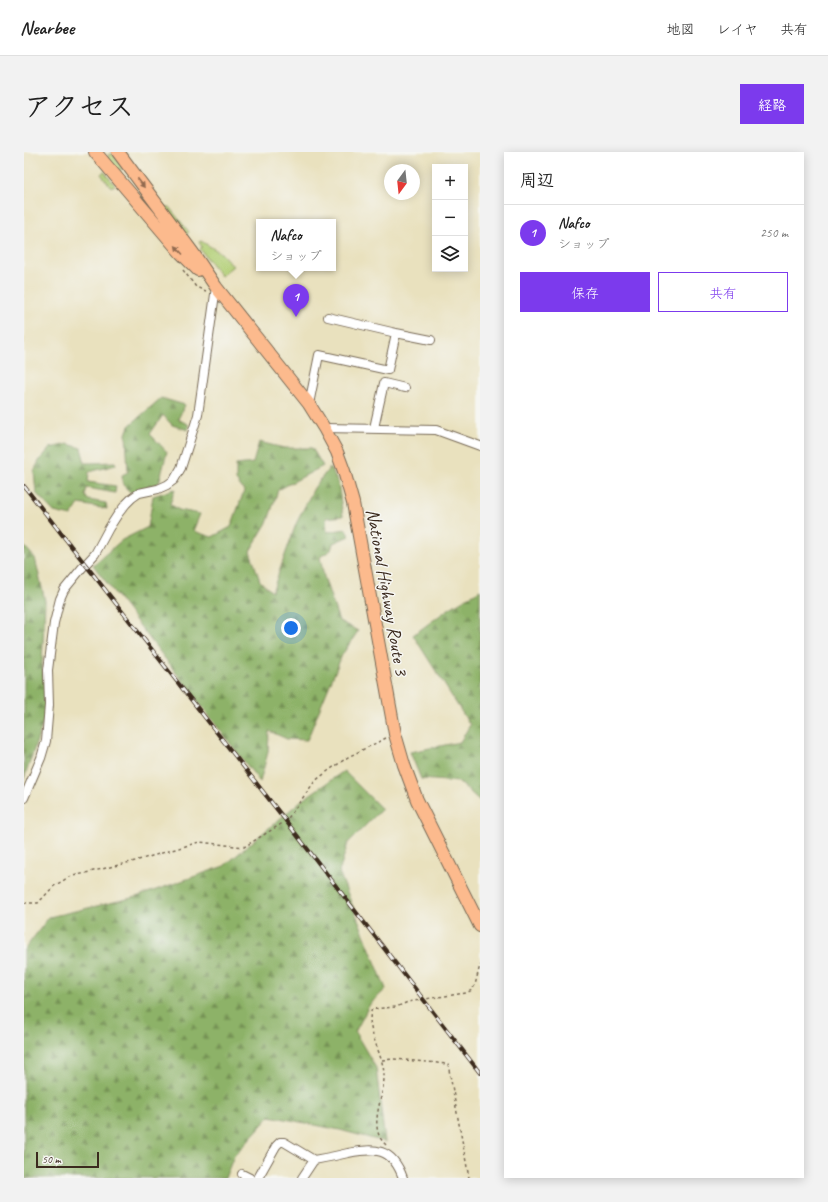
<!DOCTYPE html>
<html lang="ja">
<meta charset="utf-8">
<style>
body{margin:0;font-family:Caveat,"Klee One",sans-serif;background:#f2f2f2;color:#222}
.controls{position:absolute;right:12px;top:12px;display:grid;overflow:hidden;border-radius:0px;box-shadow:0 2px 10px #0003}
.controls button{width:36px;height:36px;display:grid;place-items:center;padding:0;border:0;border-bottom:1px solid #e0e0e0;background:#fff;color:#222;font:20px sans-serif}
.compass{position:absolute;left:360px;top:12px;width:36px;height:36px;border-radius:50%;background:#fff;box-shadow:0 2px 10px #0003;rotate:195deg}
.scale{position:absolute;left:12px;bottom:10px;width:63px;box-sizing:border-box;padding-left:4px;border:2px solid #3b2a1e;border-top:0;font-size:11px;line-height:14px;white-space:nowrap;color:#3b2a1e;-webkit-text-stroke:3px #f6f6f2;paint-order:stroke}
.you{position:absolute;left:267px;top:476px;width:14px;height:14px;margin:-10px;border:3px solid #fff;border-radius:50%;background:#1a73e8;box-shadow:0 0 0 6px #1a73e833}
.badge{display:grid;place-items:center;width:26px;height:26px;border-radius:50%;background:#7c3aed;color:#fff;font-size:13px;font-weight:700}
.pin{position:absolute;translate:-50% -33px;filter:drop-shadow(0 1px 2px #0008)}
.pin::after{content:'';position:absolute;top:21px;width:14px;height:12px;background:inherit;clip-path:polygon(0 0,100% 0,50% 100%)}
.popup{position:absolute;left:232px;top:67px;width:80px;height:52px;box-sizing:border-box;display:grid;place-content:center;border-radius:0px;background:#fff;filter:drop-shadow(0 1px 3px #0005);font-size:13px;white-space:nowrap;color:#767676}
.popup b{font-size:15px;color:#222}
.popup::after{content:'';position:absolute;left:50%;top:100%;margin-left:-8px;border:8px solid transparent;border-top-color:#fff}
.list{margin:0;padding:0;list-style:none}
h2{display:flex;justify-content:space-between;align-items:center;height:52px;margin:0;padding:0 16px;font-size:17px}
h2 small{font-size:13px;font-weight:400;color:#767676}
.list li{display:grid;grid-template-columns:26px 1fr auto;gap:12px;align-items:center;box-sizing:border-box;height:56px;padding:0 16px;border-top:1px solid #e0e0e0}
.list b{display:block;font-size:15px;white-space:nowrap}
.list p{margin:0;font-size:13px;white-space:nowrap;color:#767676}
.list em{font-size:13px;font-style:normal;color:#767676}
.actions{display:flex;gap:8px;padding:12px 16px}
.actions a{flex:1;padding:9px 0;border:1px solid #7c3aed;border-radius:0px;text-align:center;font-size:14px;color:#7c3aed}
.actions .main{background:#7c3aed;color:#fff}
.icon{flex:none;width:22px;height:22px;fill:none;stroke:currentColor;stroke-width:2;stroke-linecap:round;stroke-linejoin:round}
.map{position:relative;flex:none;width:456px;height:1026px;overflow:hidden;border-radius:0px}
header{display:flex;align-items:center;gap:24px;box-sizing:border-box;height:56px;padding:0 20px;background:#fff;border-bottom:1px solid #e0e0e0}
header strong{font-size:19px}
nav{display:flex;gap:22px;margin-inline-start:auto;font-size:14px}
.intro{display:flex;align-items:center;justify-content:space-between;box-sizing:border-box;height:96px;padding:0 24px}
h1{margin:0;font-size:28px}
.button{padding:10px 18px;border-radius:0px;background:#7c3aed;color:#fff;font-size:14px;font-weight:700}
main{display:flex;gap:24px;padding:0 24px}
aside{flex:1;background:#fff;border-radius:0px;box-shadow:0 2px 10px #0003}
.map>svg:first-child{display:block}
.forest{fill:url(#forest-firs);stroke:#646e42}
.garden{fill:#b2cf76;stroke:#767c4a}
.lines{fill:none;stroke-linecap:round;stroke-linejoin:round}
.minor-casing{stroke:#786a56;stroke-width:10}
.highway-casing{stroke:#786a56;stroke-width:14}
.path{stroke:#786a56;stroke-width:1.5;stroke-dasharray:3 3;stroke-linecap:butt}
.minor{stroke:#fff;stroke-width:8}
.highway{stroke:#fcba8d;stroke-width:12}
.rail-casing{stroke:#3b2a1e;stroke-width:4}
.rail{stroke:#f6f6f2;stroke-width:2.5;stroke-dasharray:8;stroke-linecap:butt}
.oneway{fill:#926b50}
.labels{text-anchor:middle;dominant-baseline:central;stroke-width:3;stroke-linejoin:round;paint-order:stroke}
.street-label{font-size:19px;fill:#3b2a1e;stroke:#f6f6f2}
</style>
<header>
<strong>Nearbee</strong>
<nav><a>地図</a><a>レイヤ</a><a>共有</a></nav>
</header>
<div class="intro"><h1>アクセス</h1><a class="button">経路</a></div>
<main>
<div class="map">
<svg width="456" height="1026" viewBox="0 0 456 1026">
<defs>
<pattern id="forest-firs" width="22" height="20" patternUnits="userSpaceOnUse"><rect width="22" height="20" fill="#8db267"/><path d="M5 1l3.5 6h-7zM16 11l3.5 6h-7z" fill="#749154"/></pattern>
</defs>
<rect width="100%" height="100%" fill="#f6f6f2"/>
<filter id="ink" filterUnits="userSpaceOnUse"><feTurbulence type="fractalNoise" baseFrequency=".025" numOctaves="2"/><feDisplacementMap in="SourceGraphic" scale="8" xChannelSelector="R" yChannelSelector="G"/><feConvolveMatrix kernelMatrix="1 2 1 2 8 2 1 2 1" color-interpolation-filters="sRGB"/></filter>
<filter id="wash" filterUnits="userSpaceOnUse"><feTurbulence type="fractalNoise" baseFrequency=".012" numOctaves="4" result="noise"/><feDisplacementMap in="SourceGraphic" scale="16" xChannelSelector="R" yChannelSelector="G"/><feGaussianBlur stdDeviation="0.9" result="paint"/><feColorMatrix in="noise" values="0 0 0 0 0 0 0 0 0 0 0 0 0 0 0 0 0 1.4 0 .05"/><feComposite in="paint" operator="in"/></filter>
<g filter="url(#wash)">
<rect width="100%" height="100%" fill="#e9e1be"/>
<!-- forest -->
<path class="forest" d="M 137,246 L 161,253 L 154,267 L 165,273 L 164,278 L 148,273 L 139,263 L 126,282 L 143,300 L 135,331 L 107,341 L 99,333 L 98,323 L 104,320 L 102,282 L 105,274 Z
M 235,290 L 260,296 L 288,296 L 299,314 L 254,338 L 244,369 L 226,399 L 236,429 L 248,440 L 272,372 L 290,336 L 306,315 L 314,331 L 319,364 L 302,366 L 303,380 L 322,377 L 325,384 L 309,391 L 307,398 L 296,405 L 300,425 L 315,469 L 334,479 L 318,503 L 283,588 L 263,587 L 245,579 L 244,600 L 236,630 L 69,413 L 98,388 L 124,375 L 129,344 L 151,337 L 146,352 L 155,358 L 176,362 L 169,379 L 188,385 L 207,375 L 220,339 L 212,328 L 212,313 L 229,311 Z
M 44,292 L 57,296 L 61,311 L 91,310 L 92,313 L 65,320 L 64,330 L 92,334 L 91,341 L 63,336 L 61,343 L 64,348 L 82,351 L 83,357 L 55,352 L 47,364 L 30,360 L 12,341 L 10,319 L 15,309 L 26,296 Z
M 0,394 L 11,406 L 21,449 L 18,511 L 23,559 L 0,627 Z
M 456,438 L 456,649 L 435,630 L 397,627 L 386,600 L 436,590 L 446,573 L 389,483 L 426,456 Z
M 320,619 L 358,657 L 324,691 L 315,720 L 362,837 L 346,852 L 331,880 L 352,916 L 361,990 L 316,978 L 246,964 L 210,1004 L 201,1026 L 0,1026 L 0,798 L 25,765 L 112,745 L 200,714 L 278,648 Z"/>
<!-- garden -->
<path class="garden" d="M 85,2 L 89,2 C 92,6 94,11 98,15 L 97,18 L 94,19 L 83,7 Z
M 80,19 L 91,33 L 87,35 L 77,22 Z
M 142,55 L 145,55 L 165,80 L 161,83 L 141,56 Z
M 177,89 L 197,101 L 209,114 L 197,124 L 176,97 L 178,95 L 175,90 Z"/>
</g>
<g filter="url(#ink)">
<g class="lines">
<defs>
<path id="minor" d="M 372,181 L 407,188
M 285,252 L 295,203 L 364,218 L 372,181 L 304,165
M 300,276 L 412,278 L 456,294
M 350,276 L 360,231 L 381,236
M 0,646 L 17,606 L 22,589 L 25,553 L 24,518 L 30,471 L 36,447 L 40,438 L 58,416 L 71,402 L 85,376 L 94,362 L 102,352 L 108,346 L 115,341 L 134,337 L 143,333 L 150,328 L 157,316 L 174,263 L 192,135
M 218,1022 L 226,1026
M 234,1026 L 252,994 L 256,990 L 260,990 L 290,1008
M 278,1026 L 290,1008 C 301,1006 312,1004 324,1001 C 351,996 368,995 379,1026"/>
<path id="highway" d="M 71,0 L 157,101 L 174,118
M 94,0 L 169,101 L 192,135 L 285,252 L 300,276 L 313,300 L 320,319 L 329,351 L 371,582 L 380,613 L 393,648 L 456,774"/>
</defs>
<!-- minor casing -->
<use href="#minor" class="minor-casing"/>
<!-- highway casing -->
<use href="#highway" class="highway-casing"/>
<!-- path -->
<path class="path" d="M 159,118 L 172,135 L 182,139
M 0,751 L 14,751 L 30,734 L 45,725 L 111,709 L 175,690 L 220,695 L 262,669 L 291,629 L 304,619 L 324,605 L 362,586
M 358,908 L 370,907 L 424,912 L 445,1026
M 362,993 C 342,975 361,945 360,923 C 360,903 340,876 348,857 L 372,855 L 384,850 L 407,846 L 442,841 L 448,838 L 451,833 L 456,813"/>
<!-- minor -->
<use href="#minor" class="minor"/>
<!-- highway -->
<use href="#highway" class="highway"/>
<defs>
<path id="rail" d="M 0,334 L 262,669 L 456,921"/>
</defs>
<!-- rail casing -->
<use href="#rail" class="rail-casing"/>
<!-- rail -->
<use href="#rail" class="rail"/>
</g>
<!-- one-way arrows -->
<defs><path id="oneway-solid" d="M-6-.8H1V-3.2L6.5 0L1 3.2V.8H-6Z"/></defs>
<g class="oneway">
<use href="#oneway-solid" transform="translate(117 31) rotate(53)"/>
<use href="#oneway-solid" transform="translate(155 98) rotate(-131)"/>
</g>
</g>
<g class="labels">
<!-- street labels -->
<g class="street-label">
<text transform="translate(363 440) rotate(80)">National Highway Route 3</text>
</g>
</g>
</svg>
<div class="controls">
<button>+</button>
<button>−</button>
<button><svg class="icon" aria-label="layers" viewBox="0 0 24 24"><path d="M12 4l9 5-9 5-9-5zM3 14l9 5 9-5"/></svg></button>
</div>
<svg class="compass" viewBox="-18 -18 36 36"><path d="M0-13l5 13h-10z" fill="#e53935"/><path d="M0 13l5-13h-10z" fill="#767676"/></svg>
<div class="scale">50 m</div>
<div class="you"></div>
<div class="pin badge" style="left:272px;top:165px">1</div>
<div class="popup"><b>Nafco</b>ショップ</div>
</div>
<aside>
<h2>周辺<small></small></h2>
<ul class="list">
<li><span class="badge">1</span><div><b>Nafco</b><p>ショップ</p></div><em>250 m</em></li>
</ul>
<div class="actions"><a class="main">保存</a><a>共有</a></div>
</aside>
</main>
